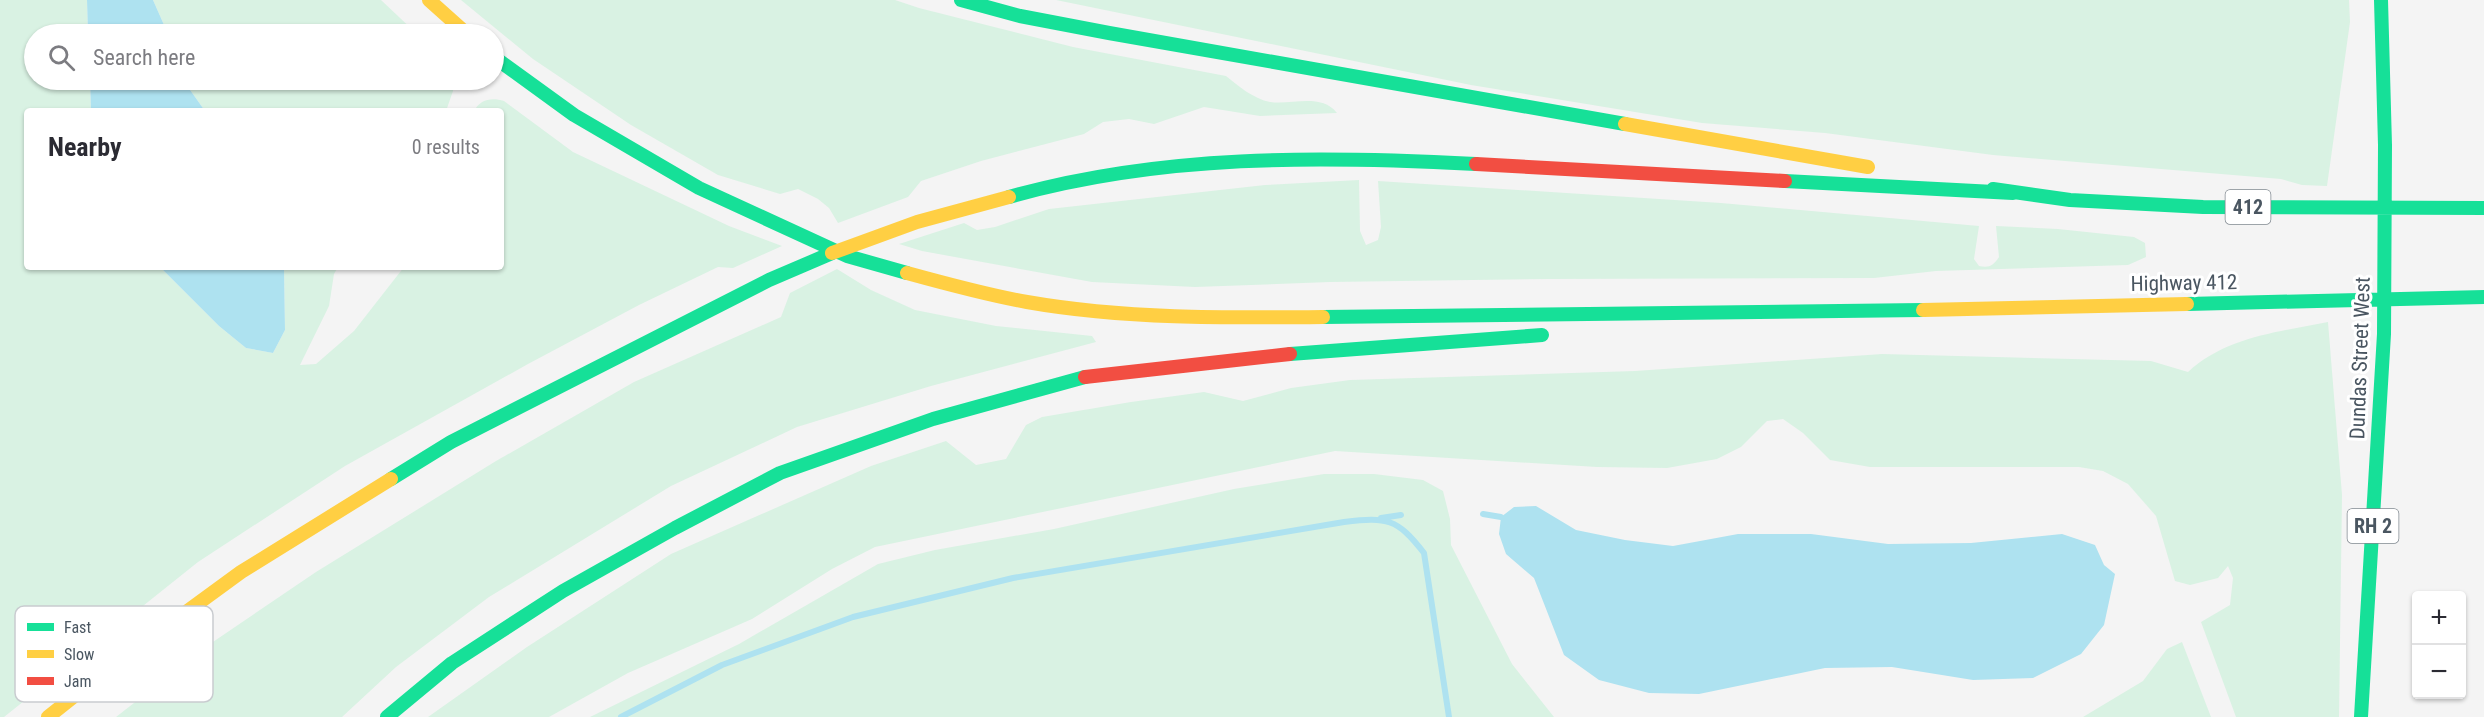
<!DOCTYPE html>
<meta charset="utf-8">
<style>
body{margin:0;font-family:"Roboto Condensed",sans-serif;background:#f2f2f3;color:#2b2b33}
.controls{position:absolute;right:18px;bottom:18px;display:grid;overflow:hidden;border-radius:6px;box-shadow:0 2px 4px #0004}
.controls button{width:54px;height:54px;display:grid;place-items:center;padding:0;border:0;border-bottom:2px solid #e1e1e2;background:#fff;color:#2b2b33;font:30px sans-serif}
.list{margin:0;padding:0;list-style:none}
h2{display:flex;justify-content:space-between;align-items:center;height:78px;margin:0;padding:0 24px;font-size:26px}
h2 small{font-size:20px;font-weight:400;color:#7c7c81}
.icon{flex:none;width:33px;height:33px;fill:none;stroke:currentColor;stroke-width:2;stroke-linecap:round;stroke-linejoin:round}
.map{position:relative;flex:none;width:2484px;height:717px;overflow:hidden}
.search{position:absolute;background:#fff;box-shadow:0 2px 4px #0004;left:24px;top:24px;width:480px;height:66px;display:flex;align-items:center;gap:15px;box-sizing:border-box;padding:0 21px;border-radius:33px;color:#7c7c81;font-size:22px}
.panel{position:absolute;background:#fff;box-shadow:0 2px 4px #0004;left:24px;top:108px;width:480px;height:162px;border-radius:6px}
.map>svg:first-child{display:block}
.green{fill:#d9f2e3}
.water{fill:#aee2f0}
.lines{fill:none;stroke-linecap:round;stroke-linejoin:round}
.stream{stroke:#aee2f0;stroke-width:6}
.fast{stroke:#16e098;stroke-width:14}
.slow{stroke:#ffcf43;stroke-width:14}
.jam{stroke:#f24e42;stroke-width:14}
.labels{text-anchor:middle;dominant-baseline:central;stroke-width:6;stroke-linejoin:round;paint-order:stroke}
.shield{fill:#fff;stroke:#808990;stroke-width:1.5}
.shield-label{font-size:20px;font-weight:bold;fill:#4a5661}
.street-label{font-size:21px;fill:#4a5661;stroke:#fff}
.key{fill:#fff;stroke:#c9ccd0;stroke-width:1.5}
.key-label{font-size:16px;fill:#4a5661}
</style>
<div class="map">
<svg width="2484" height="717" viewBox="0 0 2484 717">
<rect width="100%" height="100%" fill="#f4f4f4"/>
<!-- green -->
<path class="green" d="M 0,0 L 87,0 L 88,34 L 34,34 L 34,80 L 90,80 L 91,111 L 27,111 L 27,267 L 160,267 L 219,326 L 246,348 L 273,353 L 285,330 L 284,267 L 338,267 L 334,274 L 329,306 L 300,365 L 316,364 L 354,331 L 404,267 L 501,267 L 501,111 L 474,111 C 480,99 492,97 504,101 L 573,152 L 729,226 L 782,246 L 733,268 L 718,267 L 639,305 L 528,364 L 345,466 L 198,562 L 4,717 L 0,717 Z
M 153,0 L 381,0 L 417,34 L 168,34 Z
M 461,0 L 895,0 L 919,8 L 1073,47 L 1226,76 C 1238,86 1254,99 1270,102 C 1293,105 1321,93 1337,113 L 1260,116 L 1204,107 L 1154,124 L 1129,119 L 1103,122 L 1084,134 L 981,161 L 921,181 L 908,197 L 838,223 L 829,208 L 818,199 L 798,189 L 780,194 L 718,175 L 631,125 L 533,59 Z
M 1056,0 L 2349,0 L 2350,22 L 2327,186 L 2302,185 L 2281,179 L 1993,155 L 1825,133 L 1702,123 L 1471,85 Z
M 183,80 L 454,80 L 453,91 L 446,111 L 205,111 Z
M 1359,180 L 1360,231 L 1366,245 L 1378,240 L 1381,227 L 1378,181 L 1721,203 L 1979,226 L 1974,259 L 1979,266 C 1989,268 1993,266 1999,257 L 1996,226 L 2058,229 L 2134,237 L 2145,243 L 2146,257 L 2128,265 L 1936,271 L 1874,278 L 1549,279 L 1330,282 L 1195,287 L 1092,282 L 922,251 L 899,244 L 964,223 L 977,230 L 995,227 L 1049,209 L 1265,185 Z
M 837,269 L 871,290 L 915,310 L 996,326 L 1092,336 L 1096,342 L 931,386 L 797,427 L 671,486 L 489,597 L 396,667 L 342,717 L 116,717 L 207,646 L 316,572 L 496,461 L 634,382 L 781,317 L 790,293 Z
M 2328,322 L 2342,495 L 2339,717 L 2236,717 L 2201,622 L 2230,605 L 2233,578 L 2228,566 L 2218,578 L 2190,585 L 2175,581 L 2156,516 L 2128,484 L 2103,471 L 2079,467 L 1870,467 L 1830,460 L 1803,433 L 1783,419 L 1767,421 L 1741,447 L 1717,459 L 1667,468 L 1597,467 L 1335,451 L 875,547 L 832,569 L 752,619 L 628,673 L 549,717 L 428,717 L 527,647 L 671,554 L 871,466 L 946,441 L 976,465 L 1006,459 L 1026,425 L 1042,417 L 1131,402 L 1204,392 L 1243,401 L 1291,388 L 1350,380 L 1635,371 L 1882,354 L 2151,361 L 2188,372 C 2226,337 2278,332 2328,322 Z
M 1324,474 L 1374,474 L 1423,480 L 1443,491 L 1450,519 L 1451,545 L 1512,664 L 1554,717 L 590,717 L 739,644 L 878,564 L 935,550 L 1054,529 L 1234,489 Z
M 2182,642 L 2211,717 L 2083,717 L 2143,681 L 2167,649 Z"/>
<!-- water -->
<path class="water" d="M 87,0 L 153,0 L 168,34 L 88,34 Z
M 90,80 L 183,80 L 205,111 L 91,111 Z
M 160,267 L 284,267 L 285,330 L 273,353 L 246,348 L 219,326 Z
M 1536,506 L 1576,530 L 1625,540 L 1673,546 L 1738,534 L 1811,534 L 1888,544 L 1971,543 L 2062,534 L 2095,545 L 2104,565 L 2115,574 L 2104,625 L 2081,654 L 2033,678 L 1973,680 L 1892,667 L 1825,668 L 1699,694 L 1649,693 L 1599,680 L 1564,655 L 1534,578 L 1506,554 L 1499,534 L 1501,517 L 1514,507 Z"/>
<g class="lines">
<!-- stream -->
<path class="stream" d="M 1483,514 L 1501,517
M 1381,518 L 1401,515
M 621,717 L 722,665 L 853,617 L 1013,578 L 1344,522 C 1387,517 1397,518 1424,553 L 1449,717"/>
<!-- fast -->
<path class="fast" d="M 961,0 L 1020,16 L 1109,33 L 1625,124
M 494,57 L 574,115 L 699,188 L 847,256 L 907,273
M 1785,181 L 2013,193
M 1993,189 L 2070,200 L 2203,207 L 2484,208
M 1009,197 C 1161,154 1319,156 1476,164
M 2187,304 L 2484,297
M 1323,317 L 1923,310
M 1290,354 L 1542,335
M 391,479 L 451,442 L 769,280 L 832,253
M 387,717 L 452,663 L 563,591 L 675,528 L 780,473 L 933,419 L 1085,377
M 2361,717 L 2384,334 L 2385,145 L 2381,0"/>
<!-- slow -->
<path class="slow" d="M 429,0 L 467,34
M 1625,124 L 1868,167
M 832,253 L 917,222 L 1009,197
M 907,273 C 947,284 987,295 1027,302 C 1124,319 1225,318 1323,317
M 1923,310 L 2187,304
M 48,717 L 107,670 L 241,572 L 391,479"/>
<!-- jam -->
<path class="jam" d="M 1476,164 L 1785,181
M 1085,377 L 1290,354"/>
</g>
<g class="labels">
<!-- shield labels -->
<g class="shield">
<rect x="2225.5" y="190" width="45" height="34" rx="4.5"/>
<rect x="2347.5" y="509" width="51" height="34" rx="4.5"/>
</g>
<g class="shield-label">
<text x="2248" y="207">412</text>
<text x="2373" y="526">RH 2</text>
</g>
<!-- street labels -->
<g class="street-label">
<text transform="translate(2184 283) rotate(-1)">Highway 412</text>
<text transform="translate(2360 358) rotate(-88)">Dundas Street West</text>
</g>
</g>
<!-- legend -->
<rect x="15" y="606" width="198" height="96" rx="9" class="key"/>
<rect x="27" y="623" width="27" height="8" fill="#16e098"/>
<rect x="27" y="650" width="27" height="8" fill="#ffcf43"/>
<rect x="27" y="677" width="27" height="8" fill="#f24e42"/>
<g class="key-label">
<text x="64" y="633">Fast</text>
<text x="64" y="660">Slow</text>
<text x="64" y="687">Jam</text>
</g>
</svg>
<div class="controls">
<button>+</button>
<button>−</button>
</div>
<div class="search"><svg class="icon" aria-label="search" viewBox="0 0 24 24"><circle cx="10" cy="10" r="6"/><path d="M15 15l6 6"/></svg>Search here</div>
<section class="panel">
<h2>Nearby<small>0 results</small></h2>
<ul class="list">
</ul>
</section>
</div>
